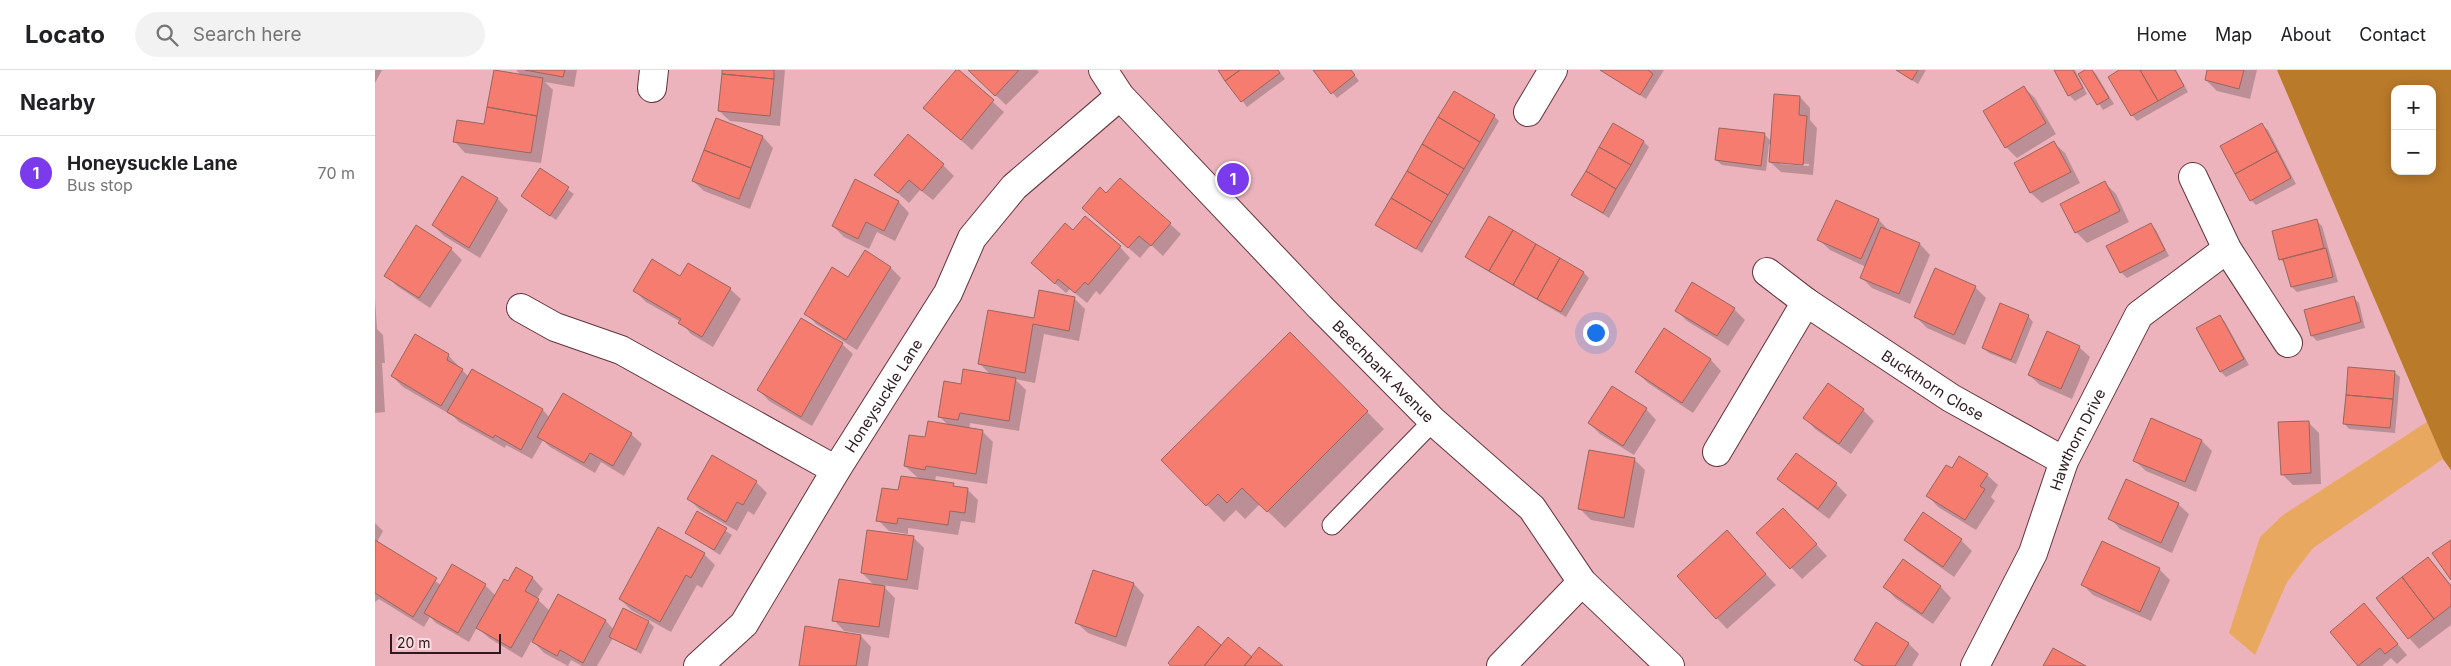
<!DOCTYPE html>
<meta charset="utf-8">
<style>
body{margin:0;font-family:Inter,sans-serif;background:#f2f2f2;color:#202124}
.controls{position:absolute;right:15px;top:15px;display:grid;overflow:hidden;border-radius:10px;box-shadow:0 2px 12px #0003}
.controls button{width:45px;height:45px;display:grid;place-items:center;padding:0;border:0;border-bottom:1px solid #e0e0e0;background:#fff;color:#202124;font:25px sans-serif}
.scale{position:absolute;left:15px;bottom:12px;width:111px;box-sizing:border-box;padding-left:5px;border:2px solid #2e191d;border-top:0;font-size:14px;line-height:18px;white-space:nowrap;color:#2e191d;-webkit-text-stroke:4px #fadde1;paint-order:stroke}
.you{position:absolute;left:1220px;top:262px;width:18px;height:18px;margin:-12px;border:4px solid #fff;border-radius:50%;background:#1a73e8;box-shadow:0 0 0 8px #1a73e833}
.badge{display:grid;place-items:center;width:32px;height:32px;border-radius:50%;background:#7c3aed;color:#fff;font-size:16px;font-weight:700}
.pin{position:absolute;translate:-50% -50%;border:2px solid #fff;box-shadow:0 1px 5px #0006}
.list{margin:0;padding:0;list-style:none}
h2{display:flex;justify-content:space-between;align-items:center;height:65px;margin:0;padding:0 20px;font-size:21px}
h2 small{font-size:16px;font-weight:400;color:#757577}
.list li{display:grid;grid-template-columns:32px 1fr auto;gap:15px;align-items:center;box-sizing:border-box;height:75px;padding:0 20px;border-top:1px solid #e0e0e0}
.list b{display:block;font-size:19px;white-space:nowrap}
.list p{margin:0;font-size:16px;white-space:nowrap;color:#757577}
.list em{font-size:16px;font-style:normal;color:#757577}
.icon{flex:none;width:28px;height:28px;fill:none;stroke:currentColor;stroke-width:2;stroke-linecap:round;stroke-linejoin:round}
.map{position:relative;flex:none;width:2076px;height:596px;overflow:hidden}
header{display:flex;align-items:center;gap:30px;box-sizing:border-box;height:70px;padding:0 25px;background:#fff;border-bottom:1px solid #e0e0e0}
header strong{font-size:24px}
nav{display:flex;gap:28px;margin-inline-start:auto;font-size:18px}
.search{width:350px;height:45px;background:#f2f2f2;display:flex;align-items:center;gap:12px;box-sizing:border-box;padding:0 18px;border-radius:28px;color:#757577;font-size:19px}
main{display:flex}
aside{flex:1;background:#fff}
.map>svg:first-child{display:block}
.green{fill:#e8a860}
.forest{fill:#b97a2a;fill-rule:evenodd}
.shadow{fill:#0003;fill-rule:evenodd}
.building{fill:#f57c6e;stroke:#98665f}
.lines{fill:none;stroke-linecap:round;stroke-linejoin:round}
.service-casing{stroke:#63353e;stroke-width:21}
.minor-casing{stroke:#63353e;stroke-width:30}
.service{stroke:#fff;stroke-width:19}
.minor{stroke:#fff;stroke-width:28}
.labels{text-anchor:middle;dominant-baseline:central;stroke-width:4.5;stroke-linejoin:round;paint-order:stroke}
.street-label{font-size:15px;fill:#2e191d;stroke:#fadde1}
</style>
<header>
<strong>Locato</strong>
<div class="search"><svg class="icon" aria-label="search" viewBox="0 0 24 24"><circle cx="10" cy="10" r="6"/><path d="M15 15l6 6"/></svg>Search here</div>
<nav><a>Home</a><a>Map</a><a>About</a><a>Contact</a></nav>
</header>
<main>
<aside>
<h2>Nearby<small></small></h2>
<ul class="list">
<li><span class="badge">1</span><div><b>Honeysuckle Lane</b><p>Bus stop</p></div><em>70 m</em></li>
</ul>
</aside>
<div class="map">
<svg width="2076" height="596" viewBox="0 0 2076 596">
<rect width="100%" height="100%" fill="#ecb3bc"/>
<!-- green -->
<path class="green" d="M 2052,352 L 2068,389 L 1938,478 L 1912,512 L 1880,585 L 1854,563 L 1885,467 L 1908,445 Z"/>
<!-- forest -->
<path class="forest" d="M 1902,0 L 2076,0 L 2076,400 L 2068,389 L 2052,352 ZM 2020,19 L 2057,19 L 2057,101 L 2020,101 Z"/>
<!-- shadow -->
<path class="shadow" d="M 0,0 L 7,0 L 0,13 Z
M 141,0 L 202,0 L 199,17 L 170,12 L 178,20 L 166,93 L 90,83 L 80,72 L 110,56 L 147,6 Z
M 348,0 L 410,0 L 405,56 L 355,51 L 344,41 Z
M 582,0 L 629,42 L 597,80 L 550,38 Z
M 594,0 L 662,0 L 664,2 L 631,35 Z
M 844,0 L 903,0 L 910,9 L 872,37 Z
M 939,0 L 976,0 L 984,11 L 962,28 Z
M 1226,0 L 1289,0 L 1271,29 Z
M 1521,0 L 1551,0 L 1543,14 Z
M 1682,0 L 1700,0 L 1712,24 L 1700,31 L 1694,25 Z
M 1712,0 L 1717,0 L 1721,4 L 1739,34 L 1728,40 L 1705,4 Z
M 1747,0 L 1801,0 L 1813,22 L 1762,51 L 1757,45 Z
M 1833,0 L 1882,0 L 1875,29 L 1842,21 L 1831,10 Z
M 1649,18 L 1660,28 L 1681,64 L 1642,88 L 1631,77 L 1610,42 Z
M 1425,27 L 1435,38 L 1435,50 L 1442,58 L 1438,105 L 1406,102 L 1395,92 L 1396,75 L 1394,74 L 1391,101 L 1347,95 L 1341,90 L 1389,64 L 1397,72 ZM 1405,92 L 1434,94 L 1434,96 L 1405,94 Z
M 1119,46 L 1124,51 L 1047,183 L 1002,154 Z
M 341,49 L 388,67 L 398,78 L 375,139 L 329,121 L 318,111 Z
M 1887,55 L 1893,60 L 1921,114 L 1881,135 L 1876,130 Z
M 1269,72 L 1274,77 L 1234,148 L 1198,125 Z
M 1679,73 L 1690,83 L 1705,113 L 1667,133 L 1656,123 L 1641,93 Z
M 568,95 L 579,106 L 558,130 L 545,120 L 534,133 L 501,104 Z
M 165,100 L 199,124 L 181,150 L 147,126 Z
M 87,108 L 123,129 L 133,140 L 105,188 L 69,166 L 58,155 Z
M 480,111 L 524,132 L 534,143 L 520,171 L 502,162 L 494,179 L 469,167 L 458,156 Z
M 1730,113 L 1741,124 L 1754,152 L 1712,173 L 1701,162 Z
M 1462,131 L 1504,150 L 1515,162 L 1545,174 L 1555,185 L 1535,234 L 1497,218 L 1486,207 L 1491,197 L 1455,180 L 1444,170 Z
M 719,148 L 795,154 L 806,164 L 788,186 L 776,175 L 765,188 Z
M 1942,151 L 1947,156 L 1963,212 L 1922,222 L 1917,217 L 1911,194 L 1905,189 Z
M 1775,154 L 1781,160 L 1794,186 L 1752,208 L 1746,202 Z
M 698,162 L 745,177 L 755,188 L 725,225 L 721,221 L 712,233 L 695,219 L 691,223 L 657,193 Z
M 76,179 L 87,190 L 55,238 L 22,216 L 11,205 Z
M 490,182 L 516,198 L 526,208 L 482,280 L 441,254 L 431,243 L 474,209 Z
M 1092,187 L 1209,203 L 1214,208 L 1191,247 L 1097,192 Z
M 305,207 L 355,219 L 366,229 L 338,277 L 316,264 L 306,252 L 271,232 L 260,221 Z
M 1600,217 L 1611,228 L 1590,275 L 1552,258 L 1541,247 Z
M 699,228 L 710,239 L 704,271 L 669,264 L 660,313 L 640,309 L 651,320 L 644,361 L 595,353 L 594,359 L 607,361 L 618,372 L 612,414 L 561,406 L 560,412 L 592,419 L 603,430 L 600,453 L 586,451 L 583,465 L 533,458 L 533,464 L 514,461 L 503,450 L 524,422 L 544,409 L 530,396 L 552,369 L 574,356 L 564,346 L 587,316 L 616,305 L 605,294 L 660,250 Z
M 1979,228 L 1984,233 L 1990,258 L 1942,271 L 1937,266 Z
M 0,229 L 2,259 L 8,265 L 10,293 L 7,293 L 10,342 L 0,343 Z
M 1359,239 L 1370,250 L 1353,276 L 1312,251 L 1301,240 Z
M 1653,246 L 1658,252 L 1641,294 L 1614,283 L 1608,278 Z
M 1845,246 L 1850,252 L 1874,295 L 1851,307 L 1846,302 L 1823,259 Z
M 1290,260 L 1336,290 L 1346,301 L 1318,343 L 1273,313 L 1262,302 Z
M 915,263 L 1009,359 L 910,458 L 885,434 L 870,449 L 861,440 L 849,452 L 787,390 Z
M 467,274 L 478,284 L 437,356 L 394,331 L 384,320 Z
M 1704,277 L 1715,287 L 1697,329 L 1665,315 L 1654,305 Z
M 73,285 L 94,307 L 97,300 L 168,340 L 175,348 L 256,364 L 267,374 L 249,406 L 226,392 L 220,403 L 175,377 L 168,370 L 157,389 L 131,375 L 130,378 L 84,352 L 78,346 L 28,317 L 17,306 Z
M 2019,302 L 2025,307 L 2020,363 L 1974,359 L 1969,353 Z
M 1453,315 L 1488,340 L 1499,351 L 1476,384 L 1440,359 L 1430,348 Z
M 1271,339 L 1281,350 L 1259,385 L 1225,364 L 1214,353 Z
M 1933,352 L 1944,363 L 1946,414 L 1918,415 L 1907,404 Z
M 1827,371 L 1837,381 L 1821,422 L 1771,401 L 1760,391 Z
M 1259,389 L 1270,400 L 1259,458 L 1216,450 L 1205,439 Z
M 1577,400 L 1612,405 L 1623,415 L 1616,427 L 1620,431 L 1601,460 L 1563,437 L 1553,426 Z
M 1404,409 L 1461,414 L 1472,425 L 1454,449 L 1414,419 Z
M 381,412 L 392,423 L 379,445 L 373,441 L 362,461 L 325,440 L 314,429 Z
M 1803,434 L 1814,444 L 1797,483 L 1745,459 L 1735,448 Z
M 323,443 L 357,465 L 345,485 L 311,463 Z
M 1548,444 L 1586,470 L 1597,481 L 1579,507 L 1541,480 L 1531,469 Z
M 1419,450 L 1452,486 L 1427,509 L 1383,463 Z
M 0,453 L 8,461 L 2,472 L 66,515 L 110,515 L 121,526 L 133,512 L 141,499 L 158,508 L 168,519 L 162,529 L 175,541 L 184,526 L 231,551 L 239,560 L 273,551 L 279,557 L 266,584 L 238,568 L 222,596 L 207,596 L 196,590 L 193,596 L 169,583 L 157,570 L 147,588 L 114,568 L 102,557 L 94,572 L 61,553 L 55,547 L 49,557 L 4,529 L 0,532 Z
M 538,467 L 549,478 L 543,520 L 507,515 L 520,528 L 514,568 L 469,561 L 459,550 L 500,516 L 487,503 Z
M 1362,473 L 1401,515 L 1352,559 L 1303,506 Z
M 329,484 L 340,495 L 327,518 L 322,515 L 296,562 L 256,540 L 245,529 Z
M 2053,488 L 2076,515 L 2076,555 L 2044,579 L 2034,568 Z
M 1529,491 L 1566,517 L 1576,528 L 1558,554 L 1520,528 L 1510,517 Z
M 1784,499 L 1795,510 L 1776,551 L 1718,525 L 1708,515 Z
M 759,514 L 769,525 L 751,577 L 713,563 L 702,553 Z
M 1999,546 L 2032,585 L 2022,594 L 2016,588 L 2007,596 L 1984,596 L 1956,562 Z
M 1502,554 L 1534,574 L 1544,584 L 1537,596 L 1487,596 L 1480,590 Z
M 486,566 L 496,577 L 493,596 L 425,596 Z"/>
<!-- building -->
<path class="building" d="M 119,0 L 168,8 L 162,46 L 112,37 Z
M 150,0 L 190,0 L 188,7 Z
M 347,0 L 399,0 L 399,9 L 347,4 Z
M 581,0 L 584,0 L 619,30 L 586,70 L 548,38 Z
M 593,0 L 644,0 L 620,26 Z
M 843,0 L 865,0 L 850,11 Z
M 865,0 L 903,0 L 905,3 L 866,32 L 850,11 Z
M 938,0 L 976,0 L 980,5 L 956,24 Z
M 1225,0 L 1273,0 L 1278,4 L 1265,25 Z
M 1521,0 L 1543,0 L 1537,10 Z
M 1679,0 L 1698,0 L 1708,18 L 1693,26 Z
M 1710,0 L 1717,0 L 1734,28 L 1722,35 L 1703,4 Z
M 1744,0 L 1765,0 L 1783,31 L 1756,46 L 1733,7 Z
M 1765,0 L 1800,0 L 1809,16 L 1783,31 Z
M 1832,0 L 1869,0 L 1864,19 L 1830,10 Z
M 347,4 L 399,9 L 395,46 L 343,41 Z
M 1649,16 L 1671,53 L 1630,78 L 1608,41 Z
M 1079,21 L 1120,45 L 1105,72 L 1063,47 Z
M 1399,24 L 1425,26 L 1424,45 L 1432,46 L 1428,95 L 1394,92 Z
M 112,37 L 162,46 L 156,83 L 78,72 L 82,50 L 109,54 Z
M 1063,47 L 1105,72 L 1089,99 L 1047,74 Z
M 341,48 L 388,66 L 376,98 L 329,80 Z
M 1238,53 L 1269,71 L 1256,95 L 1224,77 Z
M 1887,53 L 1902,81 L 1860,104 L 1845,76 Z
M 1344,58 L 1390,63 L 1386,96 L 1340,90 Z
M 533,64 L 569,94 L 547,121 L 534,110 L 523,123 L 499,105 Z
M 1679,71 L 1696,102 L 1655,123 L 1639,93 Z
M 1047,74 L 1089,99 L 1073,125 L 1032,101 Z
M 1224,77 L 1256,95 L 1241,119 L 1211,101 Z
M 329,80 L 376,98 L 364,129 L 317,111 Z
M 1902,81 L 1916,108 L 1875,131 L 1860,104 Z
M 165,98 L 194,117 L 175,146 L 146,126 Z
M 1032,101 L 1073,125 L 1057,152 L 1016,128 Z
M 1211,101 L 1241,119 L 1228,143 L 1196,125 Z
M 87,106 L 123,128 L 94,178 L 57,155 Z
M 745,108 L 796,153 L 776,176 L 764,166 L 753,178 L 707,138 L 725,117 L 731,123 Z
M 480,109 L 524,131 L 509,161 L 491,152 L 483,169 L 457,156 Z
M 1730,111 L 1745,141 L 1700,163 L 1685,134 Z
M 1016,128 L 1057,152 L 1041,179 L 1000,155 Z
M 1461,130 L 1504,149 L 1486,189 L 1442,170 Z
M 710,146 L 746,176 L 713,215 L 710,212 L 700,223 L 683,209 L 680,214 L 656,193 L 690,153 L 698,160 Z
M 1114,146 L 1138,160 L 1114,201 L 1090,187 Z
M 1942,149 L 1949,178 L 1904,190 L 1897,161 Z
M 1776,153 L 1790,180 L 1745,203 L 1731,176 Z
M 41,155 L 77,178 L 44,228 L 9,206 Z
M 1506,157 L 1545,173 L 1524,224 L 1485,208 Z
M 1138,160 L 1161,174 L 1138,215 L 1114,201 Z
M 1161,174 L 1185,188 L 1162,229 L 1138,215 Z
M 1951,178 L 1958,207 L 1916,217 L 1908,189 Z
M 490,180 L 516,197 L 471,270 L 429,244 L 457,197 L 473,207 Z
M 1185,188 L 1209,202 L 1186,242 L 1162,229 Z
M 277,189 L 305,206 L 313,193 L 356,218 L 327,267 L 303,253 L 306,249 L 258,221 Z
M 1560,198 L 1601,216 L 1579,265 L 1539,247 Z
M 1317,212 L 1360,238 L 1342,266 L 1300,241 Z
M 664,220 L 700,227 L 694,261 L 658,254 L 650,303 L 603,294 L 613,240 L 659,248 Z
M 1979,226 L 1986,252 L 1936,266 L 1929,240 Z
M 1625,233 L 1654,245 L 1636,290 L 1607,278 Z
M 1845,245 L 1869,289 L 1845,302 L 1821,258 Z
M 426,248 L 468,273 L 426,347 L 382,320 Z
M 1289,258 L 1336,289 L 1307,333 L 1260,302 Z
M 1672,261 L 1705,276 L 1686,319 L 1653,305 Z
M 915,262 L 993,341 L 892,442 L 867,418 L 852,433 L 843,424 L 831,436 L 786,390 Z
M 40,264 L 74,284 L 72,290 L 88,299 L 66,336 L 16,306 Z
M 1973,297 L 2020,301 L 2018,329 L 1971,325 Z
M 97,299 L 168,339 L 146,380 L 120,365 L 118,368 L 72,342 Z
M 588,299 L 641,308 L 634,351 L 585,343 L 583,350 L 563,347 L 569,311 L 586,314 Z
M 1453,313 L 1489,339 L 1464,374 L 1428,348 Z
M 1237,316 L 1272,338 L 1248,376 L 1213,353 Z
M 188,323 L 257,363 L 238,396 L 215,383 L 209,393 L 162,367 Z
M 1971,325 L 2018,329 L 2015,358 L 1968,354 Z
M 1776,348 L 1827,370 L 1810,412 L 1758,391 Z
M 553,351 L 608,360 L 601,404 L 551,396 L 550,400 L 529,396 L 534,365 L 550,367 Z
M 1934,351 L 1936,403 L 1906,405 L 1903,352 Z
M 1214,380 L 1260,388 L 1249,448 L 1203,439 Z
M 1421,383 L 1462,413 L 1443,439 L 1402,409 Z
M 337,385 L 382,411 L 368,435 L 362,432 L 351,452 L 312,429 Z
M 1584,386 L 1613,404 L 1605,416 L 1610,419 L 1590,450 L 1551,426 L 1571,395 L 1577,398 Z
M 526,406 L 579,413 L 578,416 L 593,418 L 590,443 L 575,441 L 573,455 L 523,448 L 522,454 L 501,451 L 507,418 L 523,420 Z
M 1751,409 L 1804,433 L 1786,473 L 1733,449 Z
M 1408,438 L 1442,474 L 1415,499 L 1381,463 Z
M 322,441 L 352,458 L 339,480 L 310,463 Z
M 1548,442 L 1587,469 L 1568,497 L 1529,470 Z
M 283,457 L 330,483 L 316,508 L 311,505 L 285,552 L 244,529 Z
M 492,460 L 539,466 L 532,510 L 486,503 Z
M 1352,460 L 1391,504 L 1341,549 L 1302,506 Z
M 0,470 L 62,508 L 38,547 L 0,523 Z
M 2076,470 L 2076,510 L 2057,483 Z
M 1727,471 L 1785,498 L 1765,542 L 1706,515 Z
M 2053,487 L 2076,516 L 2076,536 L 2059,549 L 2027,507 Z
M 1528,489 L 1566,516 L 1547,544 L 1508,517 Z
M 77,494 L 111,514 L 83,563 L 49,543 Z
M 141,497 L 158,507 L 150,521 L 164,529 L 136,578 L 101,558 L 129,509 L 133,511 Z
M 718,500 L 759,513 L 741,567 L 700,553 Z
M 2027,507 L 2059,549 L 2033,569 L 2001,528 Z
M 464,509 L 510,516 L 504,557 L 457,551 Z
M 183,524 L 231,550 L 208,593 L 185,580 L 182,586 L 157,572 Z
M 1989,533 L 2023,574 L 2010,584 L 2005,578 L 1983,596 L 1955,562 Z
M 248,538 L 274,551 L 261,580 L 234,567 Z
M 1501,552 L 1534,573 L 1520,596 L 1489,596 L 1479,590 Z
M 430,556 L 486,565 L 481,596 L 424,596 Z
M 823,556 L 846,575 L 829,596 L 796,596 L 793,593 Z
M 853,567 L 877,587 L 869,596 L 829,596 Z
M 884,577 L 908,596 L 869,596 Z
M 1678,578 L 1711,596 L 1668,596 Z"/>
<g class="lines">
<defs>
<path id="service" d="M 957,455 L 1058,351"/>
<g id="minor">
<path id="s1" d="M 728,0 L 745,26 L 945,237 L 1058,351 L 1157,438 L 1207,512 L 1295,596"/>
<path d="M 277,18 L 279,0"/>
<path d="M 1153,42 L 1178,0"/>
<path d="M 1818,107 L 1852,179 L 1913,273"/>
<path d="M 1392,202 L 1431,232"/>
<path d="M 146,238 L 180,257 L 246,280 L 461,400"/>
<path id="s2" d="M 1342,382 L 1431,232 L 1576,328 L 1689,391"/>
<path id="s3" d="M 323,596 L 369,554 L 461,400 L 573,223 L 597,168 L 639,117 L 745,26"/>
<path d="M 1126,596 L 1207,512"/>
<path id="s4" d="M 1600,596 L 1658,483 L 1689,391 L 1764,245 L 1852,179"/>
</g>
</defs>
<!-- service casing -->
<use href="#service" class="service-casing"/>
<!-- minor casing -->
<use href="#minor" class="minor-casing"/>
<!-- service -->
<use href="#service" class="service"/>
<!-- minor -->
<use href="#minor" class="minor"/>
</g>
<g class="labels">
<!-- street labels -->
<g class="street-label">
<text stroke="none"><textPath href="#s1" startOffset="412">Beechbank Avenue</textPath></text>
<text stroke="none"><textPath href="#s2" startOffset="326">Buckthorn Close</textPath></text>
<text stroke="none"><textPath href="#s3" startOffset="330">Honeysuckle Lane</textPath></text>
<text stroke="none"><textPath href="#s4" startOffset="249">Hawthorn Drive</textPath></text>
</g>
</g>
</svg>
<div class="controls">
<button>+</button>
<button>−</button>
</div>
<div class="scale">20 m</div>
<div class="you"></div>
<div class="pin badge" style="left:858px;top:109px">1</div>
</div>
</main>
